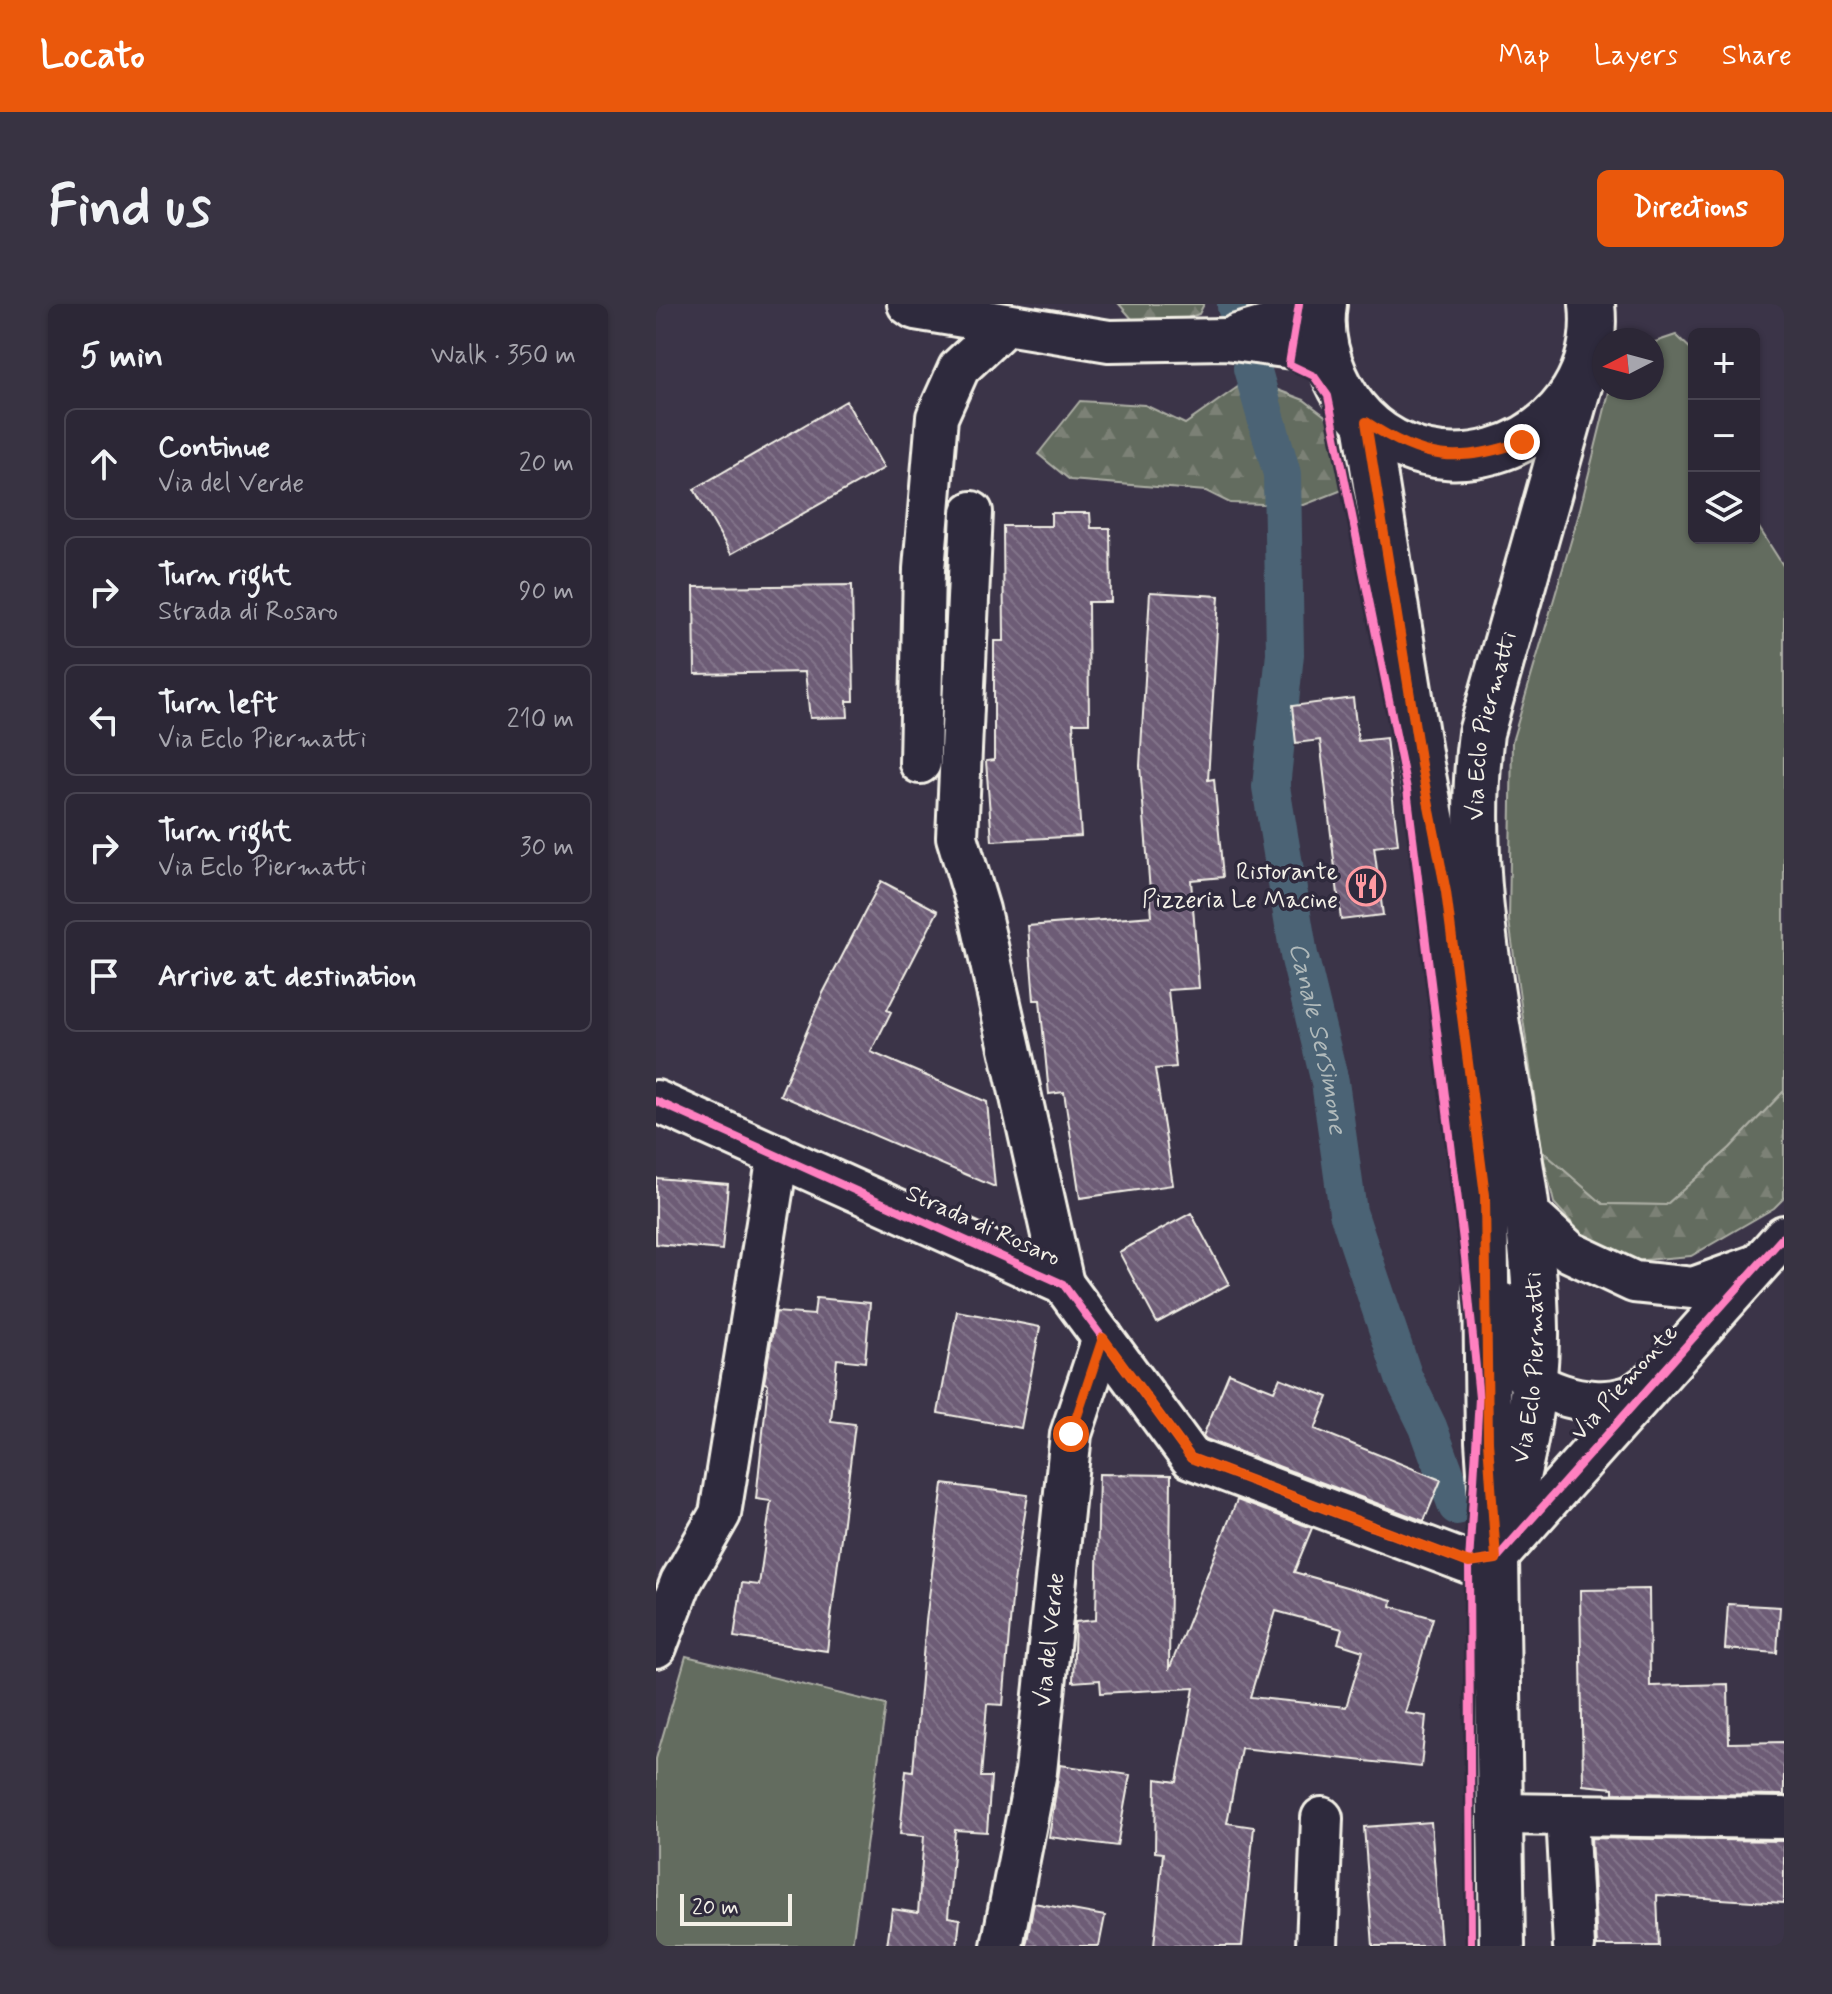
<!DOCTYPE html>
<meta charset="utf-8">
<style>
body{margin:0;font-family:Mynerve,sans-serif;background:#383342;color:#f1f3f6}
.controls{position:absolute;right:24px;top:24px;display:grid;overflow:hidden;border-radius:12px;box-shadow:0 2px 6px #0004}
.controls button{width:72px;height:72px;display:grid;place-items:center;padding:0;border:0;border-bottom:2px solid #484451;background:#2c2736;color:#f1f3f6;font:40px sans-serif}
.compass{position:absolute;left:936px;top:24px;width:72px;height:72px;border-radius:50%;background:#2c2736;box-shadow:0 2px 6px #0004;rotate:264deg}
.scale{position:absolute;left:24px;bottom:20px;width:112px;box-sizing:border-box;padding-left:8px;border:4px solid #f4f1e8;border-top:0;font-size:22px;line-height:28px;white-space:nowrap;color:#f4f1e8;-webkit-text-stroke:6px #2f2a3d;paint-order:stroke}
.stop{position:absolute;width:24px;height:24px;margin:-18px;border:6px solid #ea580c;border-radius:50%;background:#fff}
.stop.end{background:#ea580c;border-color:#fff;box-shadow:0 2px 8px #0008}
.list{margin:0;padding:0;list-style:none}
h2{display:flex;justify-content:space-between;align-items:center;height:104px;margin:0;padding:0 32px;font-size:34px}
h2 small{font-size:26px;font-weight:400;color:#a6a5ad}
.list li{display:grid;grid-template-columns:52px 1fr auto;gap:24px;align-items:center;box-sizing:border-box;height:112px;margin:0 16px 16px;padding:0 16px;border:2px solid #484451;border-radius:12px}
.list b{display:block;font-size:30px;white-space:nowrap}
.list p{margin:0;font-size:26px;white-space:nowrap;color:#a6a5ad}
.list em{font-size:26px;font-style:normal;color:#a6a5ad}
.icon{flex:none;width:44px;height:44px;fill:none;stroke:currentColor;stroke-width:2;stroke-linecap:round;stroke-linejoin:round}
.map{position:relative;flex:none;width:1128px;height:1642px;overflow:hidden;border-radius:12px}
header{display:flex;align-items:center;gap:48px;box-sizing:border-box;height:112px;padding:0 40px;background:#ea580c;color:#fff}
header strong{font-size:38px}
nav{display:flex;gap:44px;margin-inline-start:auto;font-size:28px}
.intro{display:flex;align-items:center;justify-content:space-between;box-sizing:border-box;height:192px;padding:0 48px}
h1{margin:0;font-size:56px}
.button{padding:20px 36px;border-radius:12px;background:#ea580c;color:#fff;font-size:28px;font-weight:700}
main{display:flex;gap:48px;padding:0 48px}
aside{flex:1;background:#2c2736;border-radius:12px;box-shadow:0 2px 6px #0004}
.map>svg:first-child{display:block}
.green{fill:#646c5f;stroke:#acaea4;stroke-width:2}
.forest{fill:url(#forest-firs);stroke:#acaea4;stroke-width:2}
.lines{fill:none;stroke-linecap:round;stroke-linejoin:round}
.canal{stroke:#4b6474;stroke-width:38}
.building{fill:url(#building-back-hatch);stroke:#f4f1e8;stroke-width:2;fill-rule:evenodd}
.minor-casing{stroke:#f4f1e8;stroke-width:46}
.secondary-casing{stroke:#f4f1e8;stroke-width:50}
.minor{stroke:#2f2a3d;stroke-width:40}
.secondary{stroke:#2f2a3d;stroke-width:44}
.cycleway-casing{stroke:#2f2a3d;stroke-width:13}
.cycleway{stroke:#ff80c0;stroke-width:8}
.route{stroke:#ea580c;stroke-width:10}
.labels{text-anchor:middle;dominant-baseline:central;stroke-width:7;stroke-linejoin:round;paint-order:stroke}
.street-label{font-size:24px;fill:#f4f1e8;stroke:#2f2a3d}
.poi-label{font-size:24px;fill:#f4f1e8;stroke:#2f2a3d;text-anchor:end}
.water-label{font-size:26px;font-style:italic;fill:#b0b9ba;stroke:#2f2a3d}
</style>
<header>
<strong>Locato</strong>
<nav><a>Map</a><a>Layers</a><a>Share</a></nav>
</header>
<div class="intro"><h1>Find us</h1><a class="button">Directions</a></div>
<main>
<aside>
<h2>5 min<small>Walk · 350 m</small></h2>
<ul class="list">
<li><svg class="icon" aria-label="ahead" viewBox="0 0 24 24"><path d="M12 20V5M6 11l6-6 6 6"/></svg><div><b>Continue</b><p>Via del Verde</p></div><em>20 m</em></li>
<li><svg class="icon" aria-label="right" viewBox="0 0 24 24"><path d="M7 20v-9h11M14 6l5 5-5 5"/></svg><div><b>Turn right</b><p>Strada di Rosaro</p></div><em>90 m</em></li>
<li><svg class="icon" aria-label="left" viewBox="0 0 24 24"><path d="M17 20v-9H6M10 6l-5 5 5 5"/></svg><div><b>Turn left</b><p>Via Eclo Piermatti</p></div><em>210 m</em></li>
<li><svg class="icon" aria-label="right" viewBox="0 0 24 24"><path d="M7 20v-9h11M14 6l5 5-5 5"/></svg><div><b>Turn right</b><p>Via Eclo Piermatti</p></div><em>30 m</em></li>
<li><svg class="icon" aria-label="arrive" viewBox="0 0 24 24"><path d="M6 21V4h12l-3 4 3 4H6"/></svg><div><b>Arrive at destination</b></div></li>
</ul>
</aside>
<div class="map">
<svg width="1128" height="1642" viewBox="0 0 1128 1642">
<defs>
<pattern id="forest-firs" width="22" height="20" patternUnits="userSpaceOnUse" patternTransform="scale(2)"><rect width="22" height="20" fill="#646c5f"/><path d="M5 1l3.5 6h-7zM16 11l3.5 6h-7z" fill="#7b8176"/></pattern>
<pattern id="building-back-hatch" width="6" height="6" patternUnits="userSpaceOnUse" patternTransform="scale(2)"><rect width="6" height="6" fill="#6d5c76"/><path d="M-1 5l2 2M0 0l6 6M5-1l2 2" fill="none" stroke="#82748a"/></pattern>
</defs>
<rect width="100%" height="100%" fill="#3b3448"/>
<filter id="ink" filterUnits="userSpaceOnUse"><feTurbulence type="fractalNoise" baseFrequency=".0125" numOctaves="2"/><feDisplacementMap in="SourceGraphic" scale="16" xChannelSelector="R" yChannelSelector="G"/><feConvolveMatrix kernelMatrix="1 2 1 2 8 2 1 2 1" color-interpolation-filters="sRGB"/></filter>
<g filter="url(#ink)">
<!-- green -->
<path class="green" d="M 1020,31 L 1038,48 L 1038,234 L 1098,234 L 1098,216 L 1128,263 L 1128,787 L 1074,844 L 1010,901 L 947,900 L 886,847 L 853,617 L 856,438 L 922,213 L 954,84 L 996,84 L 996,39 Z
M 30,1352 L 230,1401 L 196,1642 L 0,1642 L 0,1455 Z"/>
<!-- forest -->
<path class="forest" d="M 463,0 L 548,0 L 543,10 L 526,16 L 476,15 Z
M 593,75 L 648,96 L 698,134 L 699,181 L 648,201 L 574,199 L 550,187 L 414,176 L 382,150 L 424,97 L 489,101 L 529,120 Z
M 1128,787 L 1128,894 L 1118,904 L 1035,952 L 976,957 L 934,939 L 898,899 L 886,847 L 947,900 L 1010,901 L 1074,844 Z"/>
<g class="lines">
<!-- canal -->
<g class="canal">
<path d="M 580,0 L 580,3"/>
<path id="s1" d="M 596,64 L 626,170 L 629,350 L 615,483 L 643,651 L 674,778 L 692,908 L 748,1074 L 772,1123 L 801,1202"/>
</g>
</g>
<!-- building -->
<path class="building" d="M 190,97 L 228,164 L 75,250 L 38,185 Z
M 395,209 L 434,209 L 435,224 L 454,224 L 455,298 L 432,298 L 433,419 L 417,419 L 425,532 L 336,537 L 330,457 L 338,456 L 338,337 L 348,337 L 347,222 L 395,222 Z
M 196,281 L 198,397 L 191,397 L 192,413 L 154,414 L 149,368 L 39,370 L 38,283 Z
M 494,288 L 563,292 L 552,476 L 558,475 L 567,573 L 535,576 L 543,684 L 512,686 L 520,763 L 499,765 L 517,881 L 424,894 L 408,788 L 393,790 L 384,696 L 378,696 L 372,622 L 496,612 L 484,462 Z
M 697,394 L 702,437 L 730,434 L 742,540 L 718,543 L 727,611 L 685,616 L 664,436 L 640,439 L 636,402 Z
M 225,577 L 282,607 L 231,706 L 235,708 L 215,748 L 331,798 L 339,883 L 124,791 L 166,691 Z
M 0,874 L 72,880 L 66,946 L 0,940 Z
M 535,909 L 573,980 L 501,1019 L 463,948 Z
M 160,994 L 214,999 L 209,1058 L 181,1055 L 175,1117 L 199,1120 L 171,1347 L 78,1333 L 86,1279 L 103,1281 L 115,1197 L 100,1195 L 112,1080 L 108,1079 L 120,1008 L 158,1011 Z
M 301,1007 L 384,1023 L 365,1124 L 282,1109 Z
M 573,1069 L 618,1087 L 624,1074 L 672,1093 L 659,1125 L 785,1176 L 768,1217 L 550,1135 L 547,1132 Z
M 443,1170 L 515,1171 L 513,1366 L 581,1196 L 656,1224 L 638,1268 L 736,1296 L 735,1302 L 777,1314 L 749,1409 L 770,1412 L 765,1463 L 585,1444 L 571,1519 L 598,1523 L 586,1642 L 498,1642 L 507,1549 L 499,1548 L 500,1475 L 521,1478 L 538,1384 L 445,1389 L 444,1376 L 417,1378 L 419,1318 L 440,1316 ZM 620,1307 L 686,1325 L 682,1339 L 707,1347 L 690,1403 L 594,1393 Z
M 287,1180 L 372,1191 L 357,1284 L 347,1401 L 331,1400 L 325,1473 L 335,1473 L 331,1528 L 299,1526 L 292,1613 L 304,1615 L 301,1642 L 231,1642 L 236,1605 L 262,1609 L 268,1532 L 244,1530 L 250,1466 L 257,1467 L 270,1317 Z
M 993,1285 L 994,1382 L 1072,1380 L 1073,1439 L 1128,1438 L 1128,1491 L 957,1489 L 957,1484 L 927,1481 L 924,1286 Z
M 1072,1300 L 1124,1303 L 1121,1349 L 1069,1345 Z
M 404,1461 L 474,1471 L 461,1542 L 393,1533 Z
M 775,1518 L 785,1642 L 717,1642 L 708,1523 Z
M 935,1534 L 1128,1537 L 1128,1599 L 1001,1591 L 1003,1642 L 941,1642 Z
M 378,1599 L 449,1612 L 443,1642 L 370,1642 Z"/>
<g class="lines">
<defs>
<g id="minor">
<path d="M 252,0 L 259,5 L 453,37 L 570,35 L 636,44 L 671,53"/>
<path d="M 581,31 L 667,6"/>
<path d="M 316,208 L 301,533 L 323,606 L 407,980"/>
<path d="M 264,459 L 268,265 L 281,113 L 303,64 L 349,21"/>
<path d="M 0,797 L 407,980 L 535,1154 L 813,1259 L 840,1255 L 1128,932"/>
<path d="M 870,908 L 914,948 L 978,978 L 1037,984 L 1098,962"/>
<path d="M 845,999 C 847,1016 847,1039 855,1054 C 873,1087 932,1105 969,1094 C 978,1092 988,1083 995,1078"/>
<path d="M 0,1343 L 25,1278 L 64,1210 L 122,851"/>
<path d="M 844,1510 L 911,1511 L 918,1642"/>
<path d="M 911,1511 L 1128,1514"/>
<path id="s2" d="M 346,1642 L 380,1468 L 415,1130 L 447,1034"/>
<path d="M 661,1642 L 666,1514"/>
</g>
<g id="secondary">
<path d="M 668,0 C 664,25 669,49 679,72 C 742,214 952,154 936,0"/>
<path d="M 710,118 L 765,461 L 790,588 L 829,891 L 832,1137 L 840,1255 L 846,1642"/>
<path id="s3" d="M 849,1221 C 866,1157 881,1091 880,1025 C 877,825 800,629 825,429 L 924,78"/>
</g>
</defs>
<!-- minor casing -->
<use href="#minor" class="minor-casing"/>
<!-- secondary casing -->
<use href="#secondary" class="secondary-casing"/>
<!-- minor -->
<use href="#minor" class="minor"/>
<!-- secondary -->
<use href="#secondary" class="secondary"/>
<defs>
<path id="cycleway" d="M 643,0 L 633,60 L 658,72 L 672,92 L 751,485 L 809,953 L 823,1094 L 813,1259 L 815,1642
M 0,797 L 407,980 L 535,1154 L 813,1259 L 840,1255 L 1128,932"/>
</defs>
<!-- cycleway casing -->
<use href="#cycleway" class="cycleway-casing"/>
<!-- cycleway -->
<use href="#cycleway" class="cycleway"/>
</g>
</g>
<g class="lines" filter="url(#ink)">
<!-- route -->
<path class="route" d="M 415,1130 L 447,1034 L 535,1154 L 813,1259 L 840,1255 L 832,1137 L 829,891 L 790,588 L 765,461 L 710,118 C 767,156 802,160 866,138"/>
</g>
<!-- icons -->
<defs>
<symbol id="restaurant-ring" viewBox="-11 -11 22 22"><circle r="9.5" fill="#2f2a3d" stroke="#ff9aa2" stroke-width="1.5"/><path d="M-5-6h1v4h1v-4h1v4h1v-4h1v5L-1.5 .5V6h-2V.5L-5-1ZM5-6V6H3V1.5H1.5Q1.5-4 5-6Z" fill="#ff9aa2"/></symbol>
</defs>
<g fill-rule="evenodd">
<use href="#restaurant-ring" x="688" y="560" width="44" height="44"/>
</g>
<g class="labels">
<!-- street labels -->
<g class="street-label">
<text stroke="none"><textPath href="#s3" startOffset="808">Via Eclo Piermatti</textPath></text>
<text transform="translate(327 922) rotate(24)">Strada di Rosaro</text>
<text stroke="none"><textPath href="#s3" startOffset="160">Via Eclo Piermatti</textPath></text>
<text transform="translate(969 1079) rotate(-48)">Via Piemonte</text>
<text stroke="none"><textPath href="#s2" startOffset="310">Via del Verde</textPath></text>
</g>
<!-- poi labels -->
<g class="poi-label">
<text x="682" y="568">Ristorante<tspan x="682" dy="28">Pizzeria Le Macine</tspan></text>
</g>
<!-- water labels -->
<g class="water-label">
<text stroke="none"><textPath href="#s1" startOffset="680">Canale Sersimone</textPath></text>
</g>
</g>
</svg>
<div class="controls">
<button>+</button>
<button>−</button>
<button><svg class="icon" aria-label="layers" viewBox="0 0 24 24"><path d="M12 4l9 5-9 5-9-5zM3 14l9 5 9-5"/></svg></button>
</div>
<svg class="compass" viewBox="-18 -18 36 36"><path d="M0-13l5 13h-10z" fill="#e53935"/><path d="M0 13l5-13h-10z" fill="#a6a5ad"/></svg>
<div class="scale">20 m</div>
<div class="stop" style="left:415px;top:1130px"></div>
<div class="stop end" style="left:866px;top:138px"></div>
</div>
</main>
